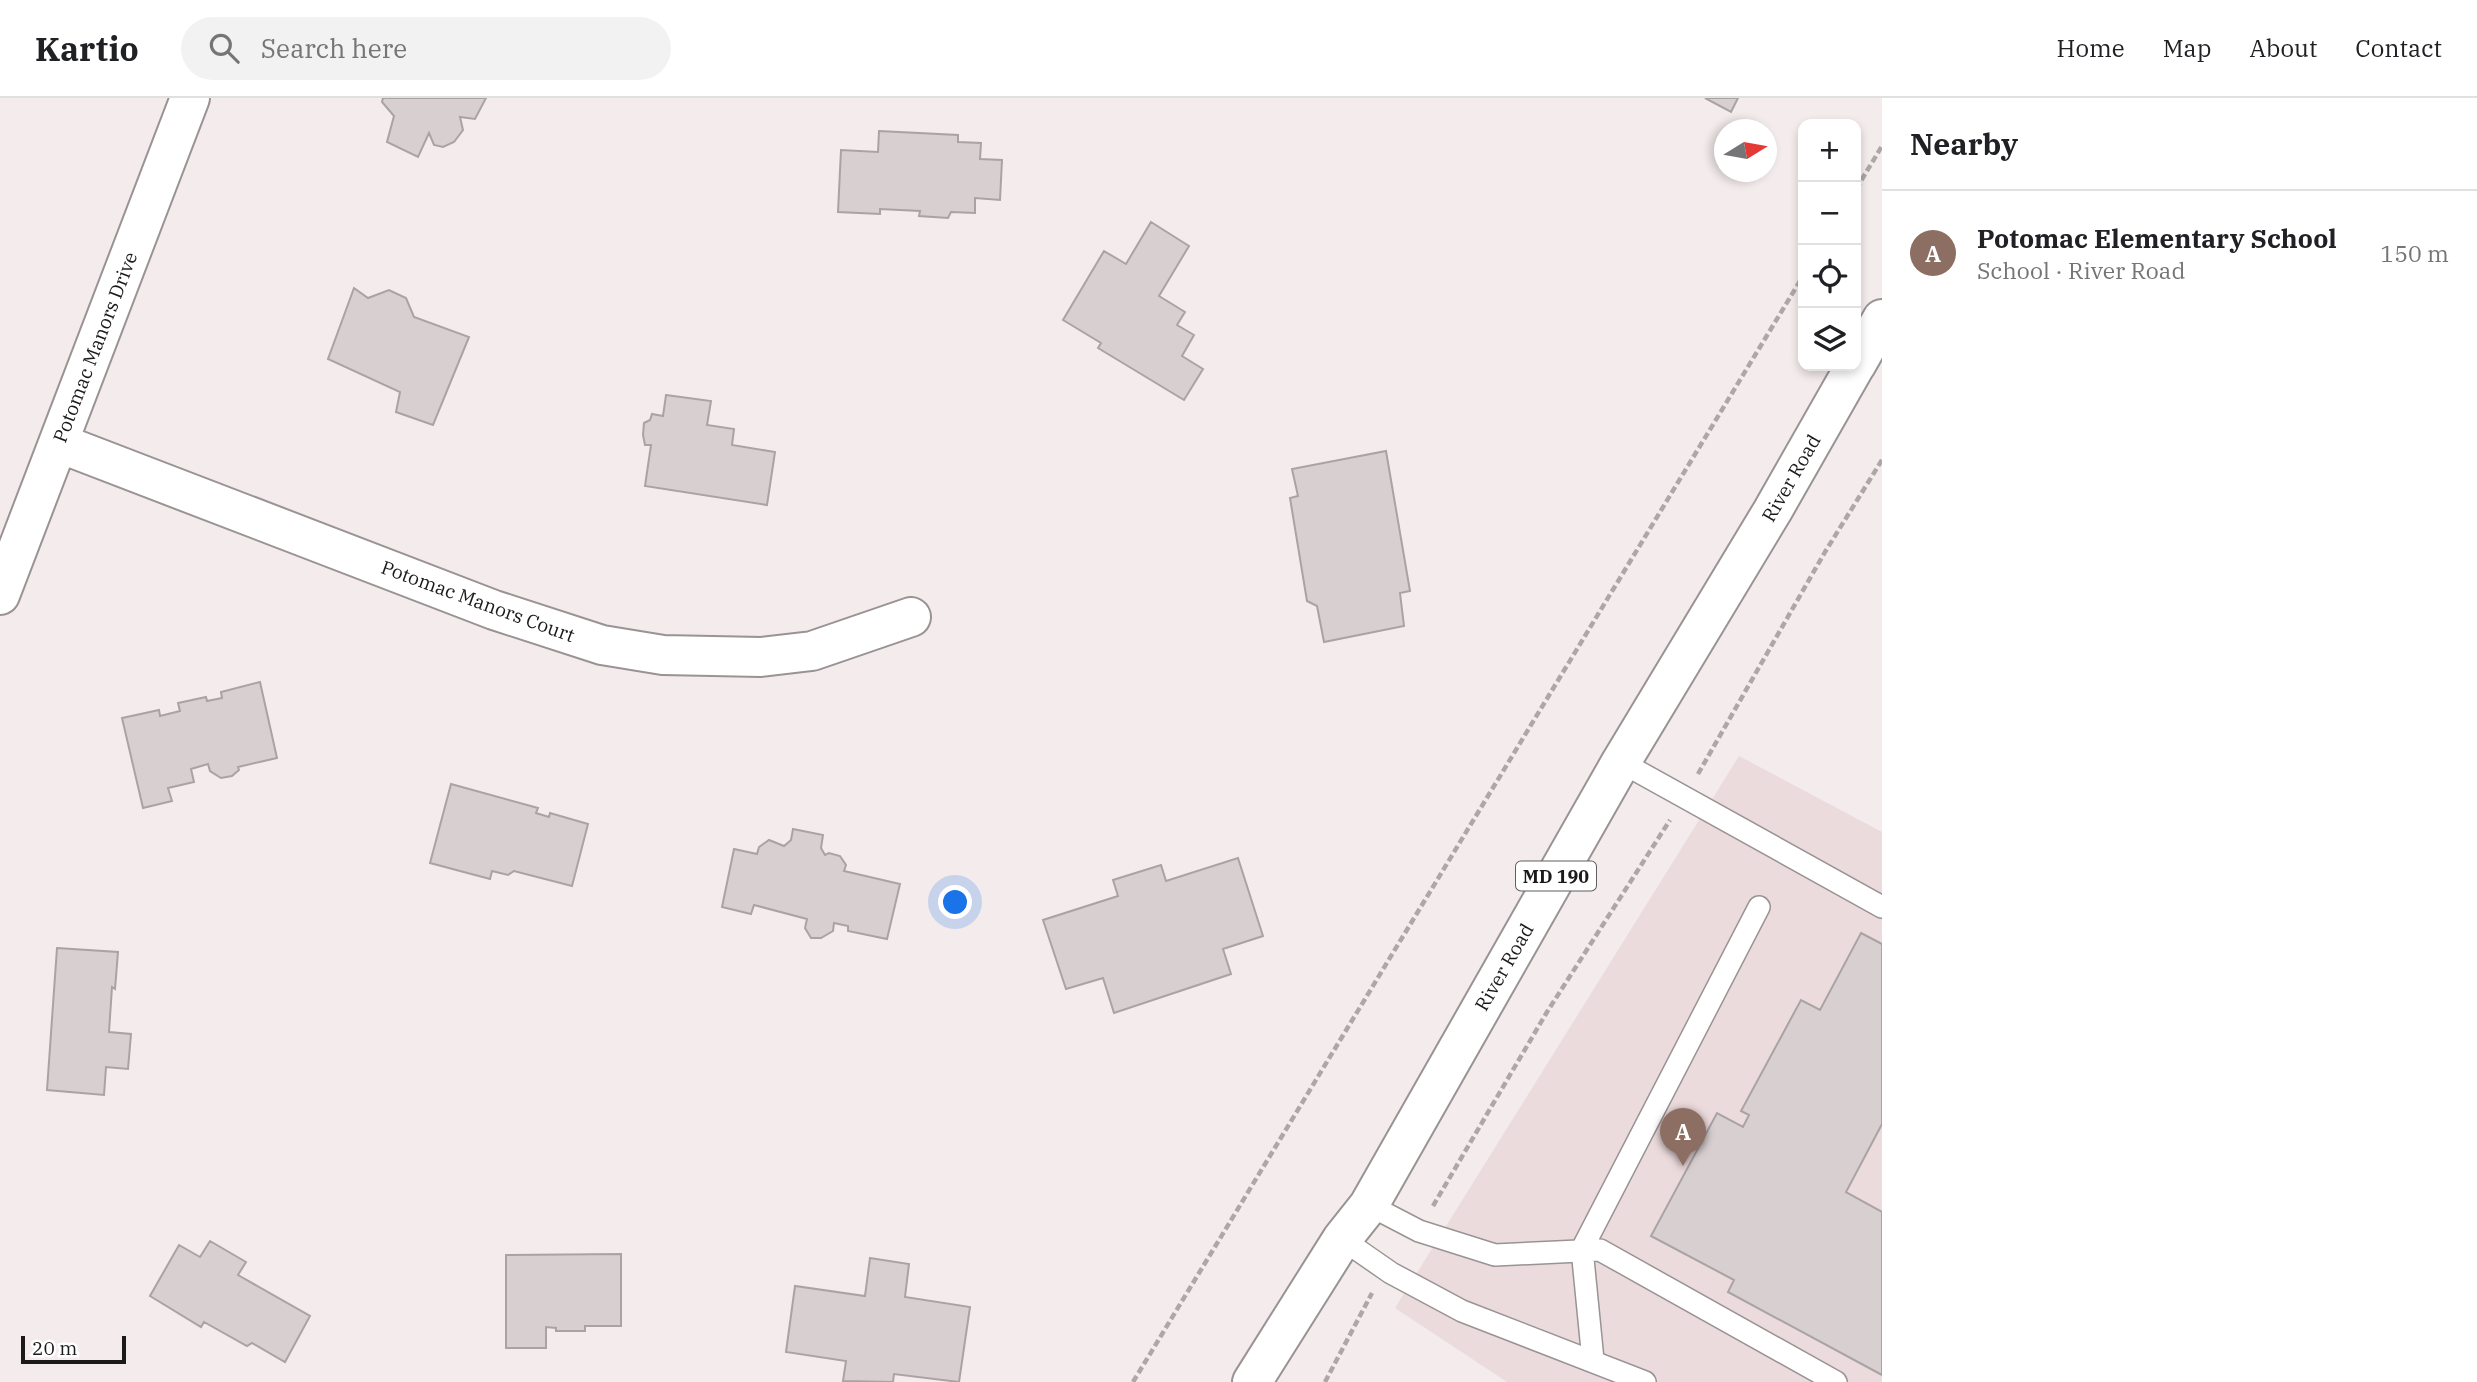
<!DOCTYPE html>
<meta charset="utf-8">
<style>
body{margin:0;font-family:"IBM Plex Serif",serif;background:#f2f2f2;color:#202124}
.controls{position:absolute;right:21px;top:21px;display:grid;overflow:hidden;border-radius:14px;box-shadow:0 4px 10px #0003}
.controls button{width:63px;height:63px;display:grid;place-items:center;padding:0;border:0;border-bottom:2px solid #e0e0e0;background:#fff;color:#202124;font:35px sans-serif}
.compass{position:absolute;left:1714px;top:21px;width:63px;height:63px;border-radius:50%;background:#fff;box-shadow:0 4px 10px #0003;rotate:79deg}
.scale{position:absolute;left:21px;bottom:18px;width:105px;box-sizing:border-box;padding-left:7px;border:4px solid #1c191a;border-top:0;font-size:19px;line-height:24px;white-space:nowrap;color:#1c191a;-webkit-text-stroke:5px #fff;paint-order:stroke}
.you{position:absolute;left:956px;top:805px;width:24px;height:24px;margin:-18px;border:5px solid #fff;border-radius:50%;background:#1a73e8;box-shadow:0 0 0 10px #1a73e833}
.badge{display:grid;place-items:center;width:46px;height:46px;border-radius:50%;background:#2563eb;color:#fff;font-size:23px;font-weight:700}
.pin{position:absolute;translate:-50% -58px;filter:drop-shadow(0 2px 4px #0008)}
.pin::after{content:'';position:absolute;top:37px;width:24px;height:21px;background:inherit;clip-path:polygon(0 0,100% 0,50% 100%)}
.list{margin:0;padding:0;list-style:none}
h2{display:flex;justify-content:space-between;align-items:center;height:91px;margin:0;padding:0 28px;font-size:30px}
h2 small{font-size:23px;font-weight:400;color:#757577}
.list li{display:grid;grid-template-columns:46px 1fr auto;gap:21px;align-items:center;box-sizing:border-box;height:126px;padding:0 28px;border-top:2px solid #e0e0e0}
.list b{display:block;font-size:26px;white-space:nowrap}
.list p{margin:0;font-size:23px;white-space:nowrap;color:#757577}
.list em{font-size:23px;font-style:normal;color:#757577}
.icon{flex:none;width:38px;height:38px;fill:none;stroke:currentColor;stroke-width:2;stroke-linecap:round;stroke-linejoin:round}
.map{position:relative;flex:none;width:1882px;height:1284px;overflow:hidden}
header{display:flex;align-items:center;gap:42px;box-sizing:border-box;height:98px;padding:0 35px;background:#fff;border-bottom:2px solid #e0e0e0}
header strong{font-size:33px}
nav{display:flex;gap:38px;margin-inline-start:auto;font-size:24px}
.search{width:490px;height:63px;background:#f2f2f2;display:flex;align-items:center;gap:18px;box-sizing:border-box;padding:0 24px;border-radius:38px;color:#757577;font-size:26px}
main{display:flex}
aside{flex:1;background:#fff}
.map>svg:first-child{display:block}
.built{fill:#ecdbdd}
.building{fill:#d7cfd0;stroke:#aaa3a4;stroke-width:2}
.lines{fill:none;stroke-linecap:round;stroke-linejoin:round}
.lane-casing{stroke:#9a9394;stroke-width:24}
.street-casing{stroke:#9a9394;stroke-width:42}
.primary-casing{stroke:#9a9394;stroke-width:42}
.path{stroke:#aea7a8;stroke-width:4.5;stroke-dasharray:7 3.5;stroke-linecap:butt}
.lane{stroke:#fff;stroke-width:21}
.street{stroke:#fff;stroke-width:38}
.primary{stroke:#fff;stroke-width:38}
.labels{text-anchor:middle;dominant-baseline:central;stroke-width:6;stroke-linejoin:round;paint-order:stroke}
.shield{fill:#fff;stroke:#605e5f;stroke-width:2}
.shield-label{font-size:18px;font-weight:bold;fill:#1c191a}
.street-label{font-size:19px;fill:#1c191a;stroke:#fff}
</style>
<header>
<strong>Kartio</strong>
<div class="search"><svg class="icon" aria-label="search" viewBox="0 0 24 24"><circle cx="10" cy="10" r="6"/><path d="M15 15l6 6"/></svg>Search here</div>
<nav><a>Home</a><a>Map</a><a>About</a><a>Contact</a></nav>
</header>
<main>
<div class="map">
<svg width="1882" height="1284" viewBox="0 0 1882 1284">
<rect width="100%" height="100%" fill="#f3ebec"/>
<!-- built -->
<path class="built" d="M 1739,658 L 1882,734 L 1882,1284 L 1507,1284 L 1395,1210 Z"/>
<!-- building -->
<path class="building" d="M 383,0 L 486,0 L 475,21 L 460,19 L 463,32 L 454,44 L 443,49 L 434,47 L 429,35 L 418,59 L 387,44 L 394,18 L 382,4 Z
M 1705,0 L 1738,0 L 1731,14 Z
M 879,33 L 958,37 L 958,44 L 981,45 L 980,61 L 1002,62 L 1000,102 L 975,100 L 975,115 L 951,114 L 948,120 L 919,118 L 920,113 L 880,111 L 880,116 L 838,114 L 841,52 L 878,54 Z
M 1151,124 L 1189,148 L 1159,198 L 1185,214 L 1177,227 L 1194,237 L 1182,258 L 1203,271 L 1184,302 L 1098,250 L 1101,245 L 1063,222 L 1104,153 L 1126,166 Z
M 354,190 L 368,200 L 389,192 L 406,200 L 414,219 L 469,239 L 433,327 L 396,314 L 400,294 L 328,261 Z
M 666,297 L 711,303 L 707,327 L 734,331 L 732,347 L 775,354 L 767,407 L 645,388 L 651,347 L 645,347 L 643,337 L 644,325 L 650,322 L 652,316 L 663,318 Z
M 1386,353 L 1410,493 L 1400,495 L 1404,528 L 1324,544 L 1317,508 L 1307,503 L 1290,400 L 1298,398 L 1292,371 Z
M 260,584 L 277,660 L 238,669 L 239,672 L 232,678 L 221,680 L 210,673 L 208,666 L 191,671 L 194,684 L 168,690 L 172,703 L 143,710 L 122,620 L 159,612 L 160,618 L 180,613 L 178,605 L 206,599 L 207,603 L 222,600 L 221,594 Z
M 451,686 L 538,710 L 536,715 L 549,719 L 550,715 L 588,726 L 572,788 L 514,773 L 508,777 L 492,773 L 490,781 L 430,765 Z
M 793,731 L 823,737 L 821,750 L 825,757 L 829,755 L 840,758 L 846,767 L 844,773 L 900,786 L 887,841 L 848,833 L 848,828 L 834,825 L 833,833 L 821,840 L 811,840 L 805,830 L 807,821 L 754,807 L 751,816 L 722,809 L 734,751 L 757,756 L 759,749 L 769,742 L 784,748 L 791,742 Z
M 1238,760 L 1263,838 L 1223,851 L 1231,876 L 1114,915 L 1103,880 L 1066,891 L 1043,822 L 1118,798 L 1113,782 L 1161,767 L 1166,783 Z
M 1861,835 L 1882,846 L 1882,1026 L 1846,1094 L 1882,1114 L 1882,1277 L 1728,1194 L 1734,1182 L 1651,1138 L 1717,1015 L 1743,1029 L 1749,1017 L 1741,1013 L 1801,902 L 1820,912 Z
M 57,850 L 118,854 L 115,891 L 112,889 L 109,934 L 131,936 L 128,971 L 106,969 L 104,997 L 47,992 Z
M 210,1143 L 246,1164 L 238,1177 L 310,1218 L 285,1264 L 252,1245 L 247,1248 L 204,1224 L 201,1229 L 150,1198 L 179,1147 L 200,1159 Z
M 621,1156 L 621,1228 L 585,1228 L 585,1233 L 556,1233 L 556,1230 L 546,1229 L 546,1250 L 506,1250 L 506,1157 Z
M 870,1160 L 909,1166 L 905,1199 L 970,1209 L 959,1284 L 894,1276 L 893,1284 L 843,1283 L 846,1263 L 786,1254 L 795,1188 L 865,1198 Z"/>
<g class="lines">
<defs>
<path id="lane" d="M 1621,664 L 1882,809
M 1369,1107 L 1419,1133 L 1495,1157 L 1600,1152 L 1836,1284
M 1342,1141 L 1391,1175 L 1462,1213 L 1645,1284
M 1593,1262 L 1582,1151 L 1759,809"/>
<path id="street" d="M 59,345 L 494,512 L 602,547 L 663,557 L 761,559 L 812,553 L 911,519
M 0,497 L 190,0"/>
<path id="primary" d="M 1856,267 L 1882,221
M 1252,1284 L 1342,1141 L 1369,1107 L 1621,664 L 1773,412 L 1855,268"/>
</defs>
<!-- lane casing -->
<use href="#lane" class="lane-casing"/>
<!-- street casing -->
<use href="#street" class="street-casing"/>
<!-- primary casing -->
<use href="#primary" class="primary-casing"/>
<!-- path -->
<path class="path" d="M 1856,91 L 1882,48
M 1698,676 L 1825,454 L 1882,362
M 1433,1108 L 1547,914 L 1670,722
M 1133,1284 L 1803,178
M 1325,1284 L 1372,1195"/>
<!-- lane -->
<use href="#lane" class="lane"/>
<!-- street -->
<use href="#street" class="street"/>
<!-- primary -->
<use href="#primary" class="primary"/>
</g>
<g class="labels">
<!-- shield labels -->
<rect class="shield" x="1516" y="763.5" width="80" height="29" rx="5"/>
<g class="shield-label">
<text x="1556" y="778">MD 190</text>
</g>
<!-- street labels -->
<g class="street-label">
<text transform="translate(95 249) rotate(-69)">Potomac Manors Drive</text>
<text transform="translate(1791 380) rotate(-60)">River Road</text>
<text transform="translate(478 503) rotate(20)">Potomac Manors Court</text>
<text transform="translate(1504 869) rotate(-60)">River Road</text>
</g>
</g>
</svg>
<div class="controls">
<button>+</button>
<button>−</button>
<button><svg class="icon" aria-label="locate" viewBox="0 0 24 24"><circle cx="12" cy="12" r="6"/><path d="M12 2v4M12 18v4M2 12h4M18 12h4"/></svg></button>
<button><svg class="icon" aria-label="layers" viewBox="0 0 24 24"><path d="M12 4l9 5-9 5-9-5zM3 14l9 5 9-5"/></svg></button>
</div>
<svg class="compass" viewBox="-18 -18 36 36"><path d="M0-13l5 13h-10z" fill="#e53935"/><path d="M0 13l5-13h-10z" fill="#757577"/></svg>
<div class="scale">20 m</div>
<div class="you"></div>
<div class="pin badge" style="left:1683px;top:1068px;background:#8d6e63">A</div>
</div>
<aside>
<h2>Nearby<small></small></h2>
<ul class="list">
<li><span class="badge" style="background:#8d6e63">A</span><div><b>Potomac Elementary School</b><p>School · River Road</p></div><em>150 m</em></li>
</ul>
</aside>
</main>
